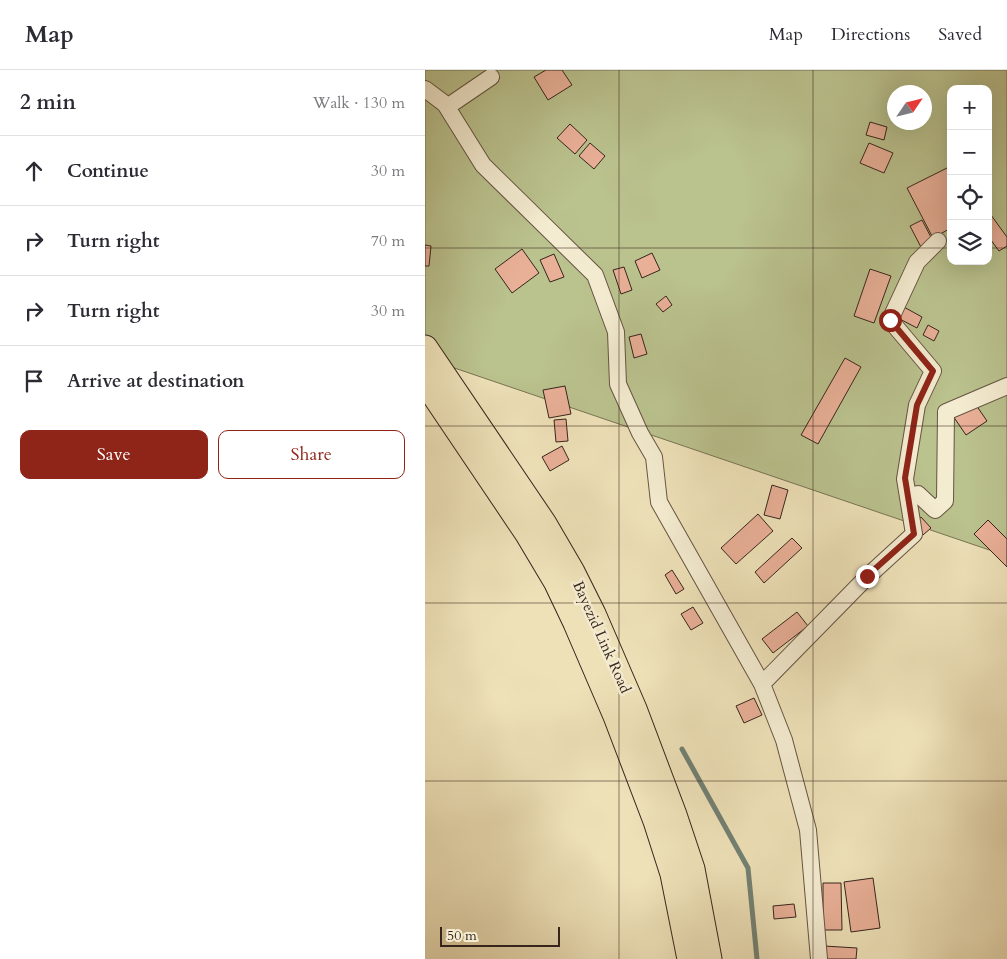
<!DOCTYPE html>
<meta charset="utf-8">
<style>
body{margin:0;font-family:Cardo,serif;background:#f7f7f7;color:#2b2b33}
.controls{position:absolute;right:15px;top:15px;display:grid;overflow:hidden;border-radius:10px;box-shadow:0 5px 20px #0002}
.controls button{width:45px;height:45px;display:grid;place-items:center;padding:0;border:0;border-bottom:1px solid #e1e1e2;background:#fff;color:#2b2b33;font:25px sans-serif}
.compass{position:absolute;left:462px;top:15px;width:45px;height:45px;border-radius:50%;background:#fff;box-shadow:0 5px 20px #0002;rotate:55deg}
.scale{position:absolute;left:15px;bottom:12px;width:120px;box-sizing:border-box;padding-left:5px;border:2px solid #37251b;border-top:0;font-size:14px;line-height:18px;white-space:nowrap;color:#37251b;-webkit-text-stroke:4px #f4ecd1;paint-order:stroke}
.stop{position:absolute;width:15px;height:15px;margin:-11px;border:4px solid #8f2418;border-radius:50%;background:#fff}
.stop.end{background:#8f2418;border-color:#fff;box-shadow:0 1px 5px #0008}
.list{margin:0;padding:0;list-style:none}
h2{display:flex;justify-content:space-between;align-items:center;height:65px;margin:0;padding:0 20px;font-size:21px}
h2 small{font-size:16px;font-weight:400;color:#7c7c81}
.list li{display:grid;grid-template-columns:32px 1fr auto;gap:15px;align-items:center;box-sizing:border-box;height:70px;padding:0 20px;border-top:1px solid #e1e1e2}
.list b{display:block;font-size:19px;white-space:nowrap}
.list em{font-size:16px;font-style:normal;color:#7c7c81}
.actions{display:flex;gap:10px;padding:15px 20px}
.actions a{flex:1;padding:11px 0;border:1px solid #8f2418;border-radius:10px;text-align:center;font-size:18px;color:#8f2418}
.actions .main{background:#8f2418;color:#fff}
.icon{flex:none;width:28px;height:28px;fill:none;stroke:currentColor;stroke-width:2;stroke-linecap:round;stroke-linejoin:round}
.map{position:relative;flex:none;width:582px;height:889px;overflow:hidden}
header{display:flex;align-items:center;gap:30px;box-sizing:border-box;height:70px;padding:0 25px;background:#fff;border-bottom:1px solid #e1e1e2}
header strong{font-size:24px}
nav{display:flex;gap:28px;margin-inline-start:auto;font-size:18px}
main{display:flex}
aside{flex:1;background:#fff}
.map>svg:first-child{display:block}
.green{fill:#bac28e;stroke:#787454;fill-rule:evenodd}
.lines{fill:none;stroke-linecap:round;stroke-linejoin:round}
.stream{stroke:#728173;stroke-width:5}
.building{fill:#e9b098;stroke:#37251b}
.street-casing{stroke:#655442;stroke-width:18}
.primary-casing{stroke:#37251b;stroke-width:27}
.street{stroke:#f4ecd1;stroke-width:16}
.primary{stroke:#eee1b8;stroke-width:25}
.route{stroke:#8f2418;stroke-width:6}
.grid{fill:none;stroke:#37251b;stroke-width:1;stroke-opacity:0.55}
.labels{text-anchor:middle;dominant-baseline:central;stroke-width:5;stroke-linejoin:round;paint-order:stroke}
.street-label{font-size:15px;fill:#37251b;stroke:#f4ecd1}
</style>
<header>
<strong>Map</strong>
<nav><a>Map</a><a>Directions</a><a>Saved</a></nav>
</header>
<main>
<aside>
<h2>2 min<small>Walk · 130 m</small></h2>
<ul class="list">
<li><svg class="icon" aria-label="ahead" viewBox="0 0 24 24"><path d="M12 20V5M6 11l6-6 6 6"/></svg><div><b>Continue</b></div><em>30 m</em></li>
<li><svg class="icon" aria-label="right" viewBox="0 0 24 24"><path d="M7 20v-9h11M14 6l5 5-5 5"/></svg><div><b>Turn right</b></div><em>70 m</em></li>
<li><svg class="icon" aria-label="right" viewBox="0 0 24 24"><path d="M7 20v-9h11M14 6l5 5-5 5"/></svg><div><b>Turn right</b></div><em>30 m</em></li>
<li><svg class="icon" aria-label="arrive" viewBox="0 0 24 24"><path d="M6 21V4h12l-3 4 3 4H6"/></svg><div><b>Arrive at destination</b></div></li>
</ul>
<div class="actions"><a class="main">Save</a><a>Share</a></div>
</aside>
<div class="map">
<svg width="582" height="889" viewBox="0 0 582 889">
<rect width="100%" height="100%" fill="#eee1b8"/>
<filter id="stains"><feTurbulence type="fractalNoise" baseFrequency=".004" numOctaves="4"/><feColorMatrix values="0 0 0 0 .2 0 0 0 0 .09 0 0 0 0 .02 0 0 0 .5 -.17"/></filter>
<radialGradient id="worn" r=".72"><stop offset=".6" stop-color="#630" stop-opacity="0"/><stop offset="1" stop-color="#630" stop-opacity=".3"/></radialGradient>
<!-- green -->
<path class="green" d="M 0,0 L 582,0 L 582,486 L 0,288 ZM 526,19 L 563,19 L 563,191 L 526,191 ZM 470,22 L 500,22 L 500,52 L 470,52 Z"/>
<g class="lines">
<!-- stream -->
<path class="stream" d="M 257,679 L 323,798 L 332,889"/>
</g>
<!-- building -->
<path class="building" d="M 121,0 L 137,0 L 147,15 L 123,30 L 109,7 Z
M 445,52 L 462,57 L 459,70 L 441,65 Z
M 145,54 L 162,70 L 150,84 L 132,68 Z
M 165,73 L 180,86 L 169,99 L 154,86 Z
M 444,73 L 468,83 L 459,103 L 435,93 Z
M 526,96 L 526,158 L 508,168 L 482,118 Z
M 563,141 L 582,167 L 582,176 L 574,181 L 563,166 Z
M 497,150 L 509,173 L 497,179 L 485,156 Z
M 0,175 L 6,176 L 4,196 L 0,196 Z
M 97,179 L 114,203 L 87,223 L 70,199 Z
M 227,183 L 235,200 L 217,208 L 210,191 Z
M 129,184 L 139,207 L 125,212 L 115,190 Z
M 199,197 L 207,220 L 196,224 L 188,200 Z
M 445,199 L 466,206 L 449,253 L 429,246 Z
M 241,226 L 247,235 L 238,242 L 231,234 Z
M 477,236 L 497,247 L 492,258 L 471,247 Z
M 503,255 L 514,261 L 509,271 L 498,265 Z
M 216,264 L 222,284 L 209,288 L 204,267 Z
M 420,288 L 436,297 L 393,374 L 376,365 Z
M 140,316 L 146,344 L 124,348 L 118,320 Z
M 549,332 L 562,351 L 541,365 L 528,346 Z
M 141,349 L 143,371 L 131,372 L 129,350 Z
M 137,376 L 144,390 L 125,401 L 117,387 Z
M 347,415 L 363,420 L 355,449 L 339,445 Z
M 333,444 L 348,461 L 311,494 L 296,478 Z
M 496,447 L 506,458 L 498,465 L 488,454 Z
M 563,450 L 582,469 L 582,497 L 549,464 Z
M 367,468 L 377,478 L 339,513 L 330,502 Z
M 247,500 L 259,519 L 251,524 L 240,505 Z
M 268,537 L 278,553 L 266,560 L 256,544 Z
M 372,542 L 383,556 L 348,583 L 337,569 Z
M 329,628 L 337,645 L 319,653 L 311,636 Z
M 448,808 L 455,858 L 426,862 L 419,812 Z
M 398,813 L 416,813 L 417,860 L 398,860 Z
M 369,834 L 371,847 L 349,849 L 348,836 Z
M 399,876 L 432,878 L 431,889 L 399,889 Z"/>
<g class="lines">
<defs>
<path id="street" d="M 0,19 L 20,34 L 58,95 L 170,205 L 191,262 L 193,314 L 215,363 L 229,387 L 234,432 L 337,614 L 359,670 L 383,760 L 394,889
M 22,37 L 66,7
M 483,426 L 493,424 L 510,440 L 520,431 L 521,342 L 582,316
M 337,614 L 442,507 L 489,464 L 480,409 L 492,335 L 508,301 L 465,250 L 492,192 L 513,171"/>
<path id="primary" d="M 0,278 L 119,454 L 147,502 L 168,544 L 209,639 L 249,745 L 267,799 L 284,889
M 0,311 L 103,464 L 131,511 L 151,553 L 191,646 L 231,751 L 248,804 L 265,889"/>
</defs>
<!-- street casing -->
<use href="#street" class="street-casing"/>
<!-- primary casing -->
<use href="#primary" class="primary-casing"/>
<!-- street -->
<use href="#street" class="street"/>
<!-- primary -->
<use href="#primary" class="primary"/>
</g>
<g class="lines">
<!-- route -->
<path class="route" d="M 442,506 L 489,464 L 480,408 L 492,335 L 508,301 L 465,250"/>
</g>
<!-- grid -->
<path class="grid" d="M 194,0 L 194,889M 388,0 L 388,889M 0,178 L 526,178M 563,178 L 582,178M 0,356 L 582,356M 0,533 L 582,533M 0,711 L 582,711"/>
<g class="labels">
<!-- street labels -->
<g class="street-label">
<text transform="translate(177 567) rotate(66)">Bayezid Link Road</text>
</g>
</g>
<rect width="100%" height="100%" filter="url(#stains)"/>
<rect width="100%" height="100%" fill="url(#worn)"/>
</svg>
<div class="controls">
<button>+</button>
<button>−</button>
<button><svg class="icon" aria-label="locate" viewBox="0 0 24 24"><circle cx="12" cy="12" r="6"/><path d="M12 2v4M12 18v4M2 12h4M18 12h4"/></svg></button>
<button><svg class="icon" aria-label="layers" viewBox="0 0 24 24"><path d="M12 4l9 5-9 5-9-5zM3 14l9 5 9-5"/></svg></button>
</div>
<svg class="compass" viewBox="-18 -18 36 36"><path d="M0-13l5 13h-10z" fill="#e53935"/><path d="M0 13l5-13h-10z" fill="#7c7c81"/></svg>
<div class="scale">50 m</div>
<div class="stop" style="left:465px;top:250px"></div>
<div class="stop end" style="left:442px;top:506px"></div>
</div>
</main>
